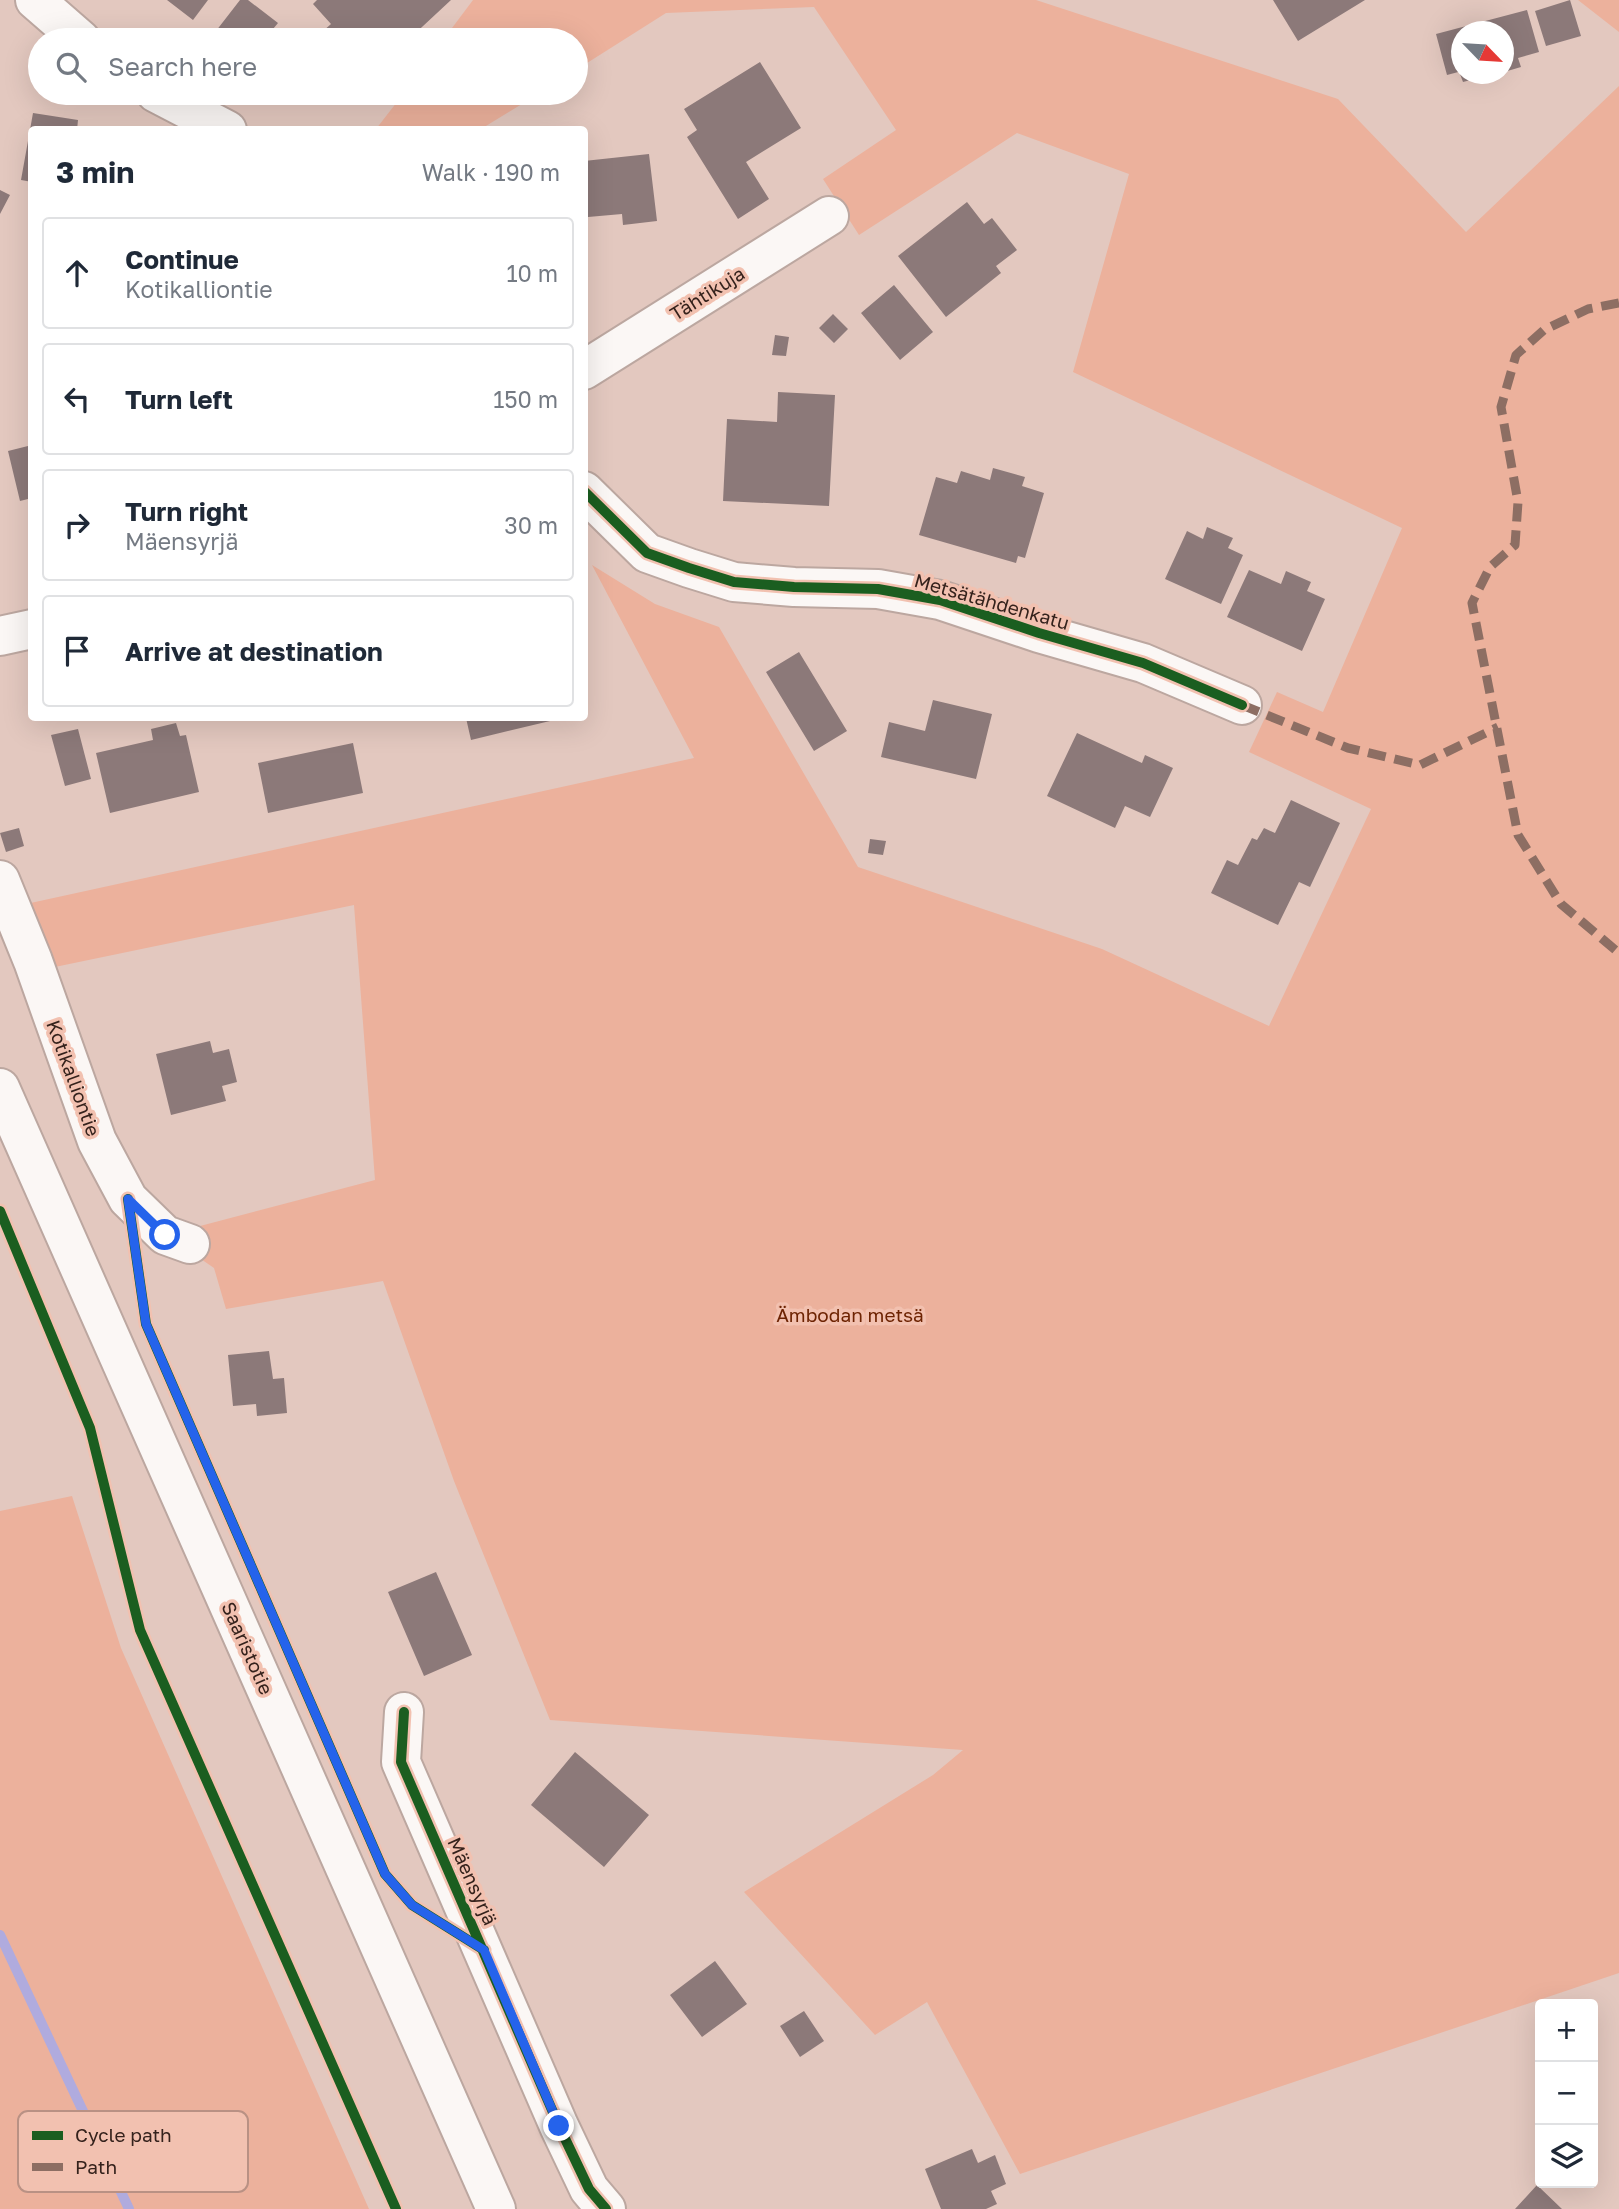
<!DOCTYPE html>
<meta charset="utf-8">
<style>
body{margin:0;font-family:"Golos Text",sans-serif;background:#f6f6f7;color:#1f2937}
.controls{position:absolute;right:21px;bottom:21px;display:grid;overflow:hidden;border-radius:7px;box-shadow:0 7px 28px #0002}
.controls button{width:63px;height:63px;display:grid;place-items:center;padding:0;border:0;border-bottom:2px solid #e0e1e3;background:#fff;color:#1f2937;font:35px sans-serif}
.compass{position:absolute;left:1451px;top:21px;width:63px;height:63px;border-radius:50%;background:#fff;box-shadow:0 7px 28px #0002;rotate:115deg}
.stop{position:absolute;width:21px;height:21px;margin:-16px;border:5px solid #2563eb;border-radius:50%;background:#fff}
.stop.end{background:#2563eb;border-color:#fff;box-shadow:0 2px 7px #0008}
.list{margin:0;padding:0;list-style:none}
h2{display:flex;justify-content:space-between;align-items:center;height:91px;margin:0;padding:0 28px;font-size:30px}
h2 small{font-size:23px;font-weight:400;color:#747a83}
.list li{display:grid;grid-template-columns:46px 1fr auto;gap:21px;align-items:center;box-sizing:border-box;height:112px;margin:0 14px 14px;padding:0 14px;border:2px solid #e0e1e3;border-radius:7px}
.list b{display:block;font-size:26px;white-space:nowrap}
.list p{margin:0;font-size:23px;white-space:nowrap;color:#747a83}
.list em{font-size:23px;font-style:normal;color:#747a83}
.icon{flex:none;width:38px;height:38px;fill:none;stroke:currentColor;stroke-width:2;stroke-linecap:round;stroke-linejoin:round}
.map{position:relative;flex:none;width:1619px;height:2209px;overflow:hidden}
.search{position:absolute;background:#fff;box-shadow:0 7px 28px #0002;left:28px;top:28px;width:560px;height:77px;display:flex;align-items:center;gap:18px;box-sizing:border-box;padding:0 24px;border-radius:38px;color:#747a83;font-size:26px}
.panel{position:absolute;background:#fff;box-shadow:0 7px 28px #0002;left:28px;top:126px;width:560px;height:595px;border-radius:7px}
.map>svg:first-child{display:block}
.green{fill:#ecb19c}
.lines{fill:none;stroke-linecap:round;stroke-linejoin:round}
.stream{stroke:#b0abde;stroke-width:10}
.building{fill:#8c7979}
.street-casing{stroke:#bca7a0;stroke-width:42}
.secondary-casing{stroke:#bca7a0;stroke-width:42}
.street{stroke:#fbf7f5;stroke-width:38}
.secondary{stroke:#fbf7f5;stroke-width:38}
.quiet{stroke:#8d6e63;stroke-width:9;stroke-dasharray:18 9;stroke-linecap:butt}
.cycleway-casing{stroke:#f2c1b0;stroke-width:15}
.cycleway{stroke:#1b5e20;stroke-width:10}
.route{stroke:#2563eb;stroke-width:9}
.labels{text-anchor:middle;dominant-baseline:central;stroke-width:7;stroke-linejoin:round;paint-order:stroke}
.street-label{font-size:19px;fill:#35221c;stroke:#f2c1b0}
.park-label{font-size:19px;fill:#6d2302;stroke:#f2c1b0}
.key{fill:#f2c1b0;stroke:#b99184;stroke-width:2}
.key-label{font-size:19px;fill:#35221c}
</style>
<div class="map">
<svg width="1619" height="2209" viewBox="0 0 1619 2209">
<rect width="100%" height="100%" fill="#e3c8bf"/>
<!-- green -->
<path class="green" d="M 473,0 L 1036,0 L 1338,99 L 1466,232 L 1619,86 L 1619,1973 L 1020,2174 L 927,2002 L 875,2035 L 744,1892 L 933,1775 L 963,1750 L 550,1720 L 454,1481 L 383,1281 L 226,1309 L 214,1268 L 166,1235 L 375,1180 L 354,905 L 50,968 L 26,904 L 694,758 L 592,565 L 655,604 L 719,627 L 858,867 L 1102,949 L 1269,1026 L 1371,809 L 1249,752 L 1277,692 L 1323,712 L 1402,528 L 1073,372 L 1129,174 L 1017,133 L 859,235 L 823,179 L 896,130 L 814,7 L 666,13 L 576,70 L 576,40 L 443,40 Z
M 1578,0 L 1619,0 L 1619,32 Z
M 404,93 L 540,93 L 481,129 L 376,129 Z
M 72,1496 L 121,1648 L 369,2209 L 0,2209 L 0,1511 Z"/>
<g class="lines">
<!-- stream -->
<path class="stream" d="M 0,1935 L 129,2209"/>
</g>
<!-- building -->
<path class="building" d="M 167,0 L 208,0 L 193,20 Z
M 240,0 L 248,0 L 278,23 L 264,40 L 209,40 Z
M 317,0 L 451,0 L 408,40 L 329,40 L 322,32 L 331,24 L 313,4 Z
M 1273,0 L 1365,0 L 1298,41 Z
M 1570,0 L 1581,36 L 1546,46 L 1535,11 Z
M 1527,10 L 1539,52 L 1518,58 L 1521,67 L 1504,72 L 1504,32 L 1462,32 L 1462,71 L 1447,75 L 1436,34 Z
M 760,62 L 801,128 L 746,162 L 769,199 L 738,219 L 687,137 L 697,130 L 684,109 Z
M 1460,74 L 1493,74 L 1463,82 Z
M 33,113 L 78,120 L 77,130 L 32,130 L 32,182 L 21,180 Z
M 649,154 L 657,221 L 623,225 L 622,214 L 588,217 L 584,161 Z
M 0,190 L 10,195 L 0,214 Z
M 967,202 L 984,224 L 992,218 L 1017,250 L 996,266 L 1001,273 L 946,317 L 898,256 Z
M 894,285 L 933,332 L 900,360 L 861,313 Z
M 833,314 L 848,329 L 834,343 L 819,328 Z
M 775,335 L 789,337 L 786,356 L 772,355 Z
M 778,392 L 835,395 L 829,506 L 723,501 L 727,419 L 777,422 Z
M 32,445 L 32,498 L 20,501 L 8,451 Z
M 993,468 L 1025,477 L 1022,486 L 1044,493 L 1025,558 L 1018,556 L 1016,563 L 919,535 L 936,477 L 957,483 L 961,471 L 990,480 Z
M 1207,527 L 1233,538 L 1228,548 L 1243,555 L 1221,604 L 1165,579 L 1187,531 L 1203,539 Z
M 1249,570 L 1281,584 L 1286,571 L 1311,582 L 1307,591 L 1325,599 L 1302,651 L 1227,617 Z
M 799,652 L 847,731 L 814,751 L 766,672 Z
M 933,700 L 992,714 L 976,779 L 881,757 L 889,722 L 925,731 Z
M 466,718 L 549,718 L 550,721 L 471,740 Z
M 176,723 L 180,736 L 186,735 L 199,792 L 110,813 L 96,753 L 153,740 L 151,729 Z
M 78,729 L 91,779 L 65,786 L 51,735 Z
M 1077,733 L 1142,763 L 1145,755 L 1173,768 L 1150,817 L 1125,806 L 1115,828 L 1047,796 Z
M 353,743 L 363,793 L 268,813 L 258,763 Z
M 1291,800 L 1340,823 L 1310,887 L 1299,882 L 1278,925 L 1211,893 L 1227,860 L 1238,865 L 1252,838 L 1257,840 L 1264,828 L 1275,833 Z
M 19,828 L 24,846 L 6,852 L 0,833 Z
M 870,839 L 886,841 L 883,855 L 868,853 Z
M 210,1041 L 213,1053 L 229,1049 L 237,1082 L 222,1086 L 226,1101 L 171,1115 L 156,1054 Z
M 269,1351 L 273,1379 L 284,1378 L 287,1413 L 257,1416 L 256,1404 L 233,1406 L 228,1355 Z
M 436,1572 L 472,1655 L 424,1676 L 388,1592 Z
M 575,1752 L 649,1815 L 604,1867 L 531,1805 Z
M 715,1961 L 747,2004 L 702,2037 L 670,1995 Z
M 804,2011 L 824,2041 L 800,2057 L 780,2026 Z
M 972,2149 L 978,2163 L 995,2155 L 1006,2184 L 991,2191 L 997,2204 L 986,2209 L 941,2209 L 925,2169 Z
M 1537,2185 L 1562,2209 L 1515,2209 Z"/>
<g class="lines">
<defs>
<path id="street" d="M 35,0 L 81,40
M 156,93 L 227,130
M 584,370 L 829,216
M 584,491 L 647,553 L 689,568 L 734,582 L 794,587 L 878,589 L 940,600 L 1039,633 L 1143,663 L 1242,705
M 0,636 L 32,629
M 0,880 L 33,961 L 97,1141 L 128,1199 L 165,1235 L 190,1244
M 404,1712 L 401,1762 L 559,2126 L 589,2189 L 606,2209"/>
<path id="secondary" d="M 0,1088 L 496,2209"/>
</defs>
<!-- street casing -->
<use href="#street" class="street-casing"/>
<!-- secondary casing -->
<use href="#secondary" class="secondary-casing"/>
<!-- street -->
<use href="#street" class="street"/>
<!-- secondary -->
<use href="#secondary" class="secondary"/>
<!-- quiet -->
<path class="quiet" d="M 1619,303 L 1588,309 L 1544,330 L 1516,355 L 1501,407 L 1518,502 L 1515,545 L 1490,567 L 1472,603 L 1518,835 L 1561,904 L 1619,953
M 1242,705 L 1348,748 L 1420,765 L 1498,727"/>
<defs>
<path id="cycleway" d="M 584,491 L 647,553 L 689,568 L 734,582 L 794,587 L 878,589 L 940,600 L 1039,633 L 1143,663 L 1242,705
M 128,1199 L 146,1324 L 385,1874 L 412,1905 L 484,1950
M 0,1211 L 90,1428 L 140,1630 L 396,2209
M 404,1712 L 401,1762 L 559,2126 L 589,2189 L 606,2209"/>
</defs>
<!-- cycleway casing -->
<use href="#cycleway" class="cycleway-casing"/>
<!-- cycleway -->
<use href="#cycleway" class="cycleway"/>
</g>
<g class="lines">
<!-- route -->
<path class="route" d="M 165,1235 L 128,1199 L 146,1324 L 385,1874 L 412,1905 L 484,1950 L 559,2126"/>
</g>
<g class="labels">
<!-- street labels -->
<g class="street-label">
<text transform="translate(707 293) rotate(-32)">Tähtikuja</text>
<text transform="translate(992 601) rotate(16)">Metsätähdenkatu</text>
<text transform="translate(74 1078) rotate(70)">Kotikalliontie</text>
<text transform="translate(248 1648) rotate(66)">Saaristotie</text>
<text transform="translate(473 1881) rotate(66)">Mäensyrjä</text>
</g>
<!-- park labels -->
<g class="park-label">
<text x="850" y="1314">Ämbodan metsä</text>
</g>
</g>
<!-- legend -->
<rect x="18" y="2111" width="230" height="81" rx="10" class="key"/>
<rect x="32" y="2131" width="31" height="9" fill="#1b5e20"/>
<rect x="32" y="2163" width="31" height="8" fill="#8d6e63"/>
<g class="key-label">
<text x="75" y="2142">Cycle path</text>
<text x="75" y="2174">Path</text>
</g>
</svg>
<div class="controls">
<button>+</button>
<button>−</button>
<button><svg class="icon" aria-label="layers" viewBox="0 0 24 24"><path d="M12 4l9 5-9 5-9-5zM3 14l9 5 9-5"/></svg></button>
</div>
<svg class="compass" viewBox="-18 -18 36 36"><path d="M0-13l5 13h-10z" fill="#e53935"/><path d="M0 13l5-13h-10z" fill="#747a83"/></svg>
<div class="stop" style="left:165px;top:1235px"></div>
<div class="stop end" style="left:559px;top:2126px"></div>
<div class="search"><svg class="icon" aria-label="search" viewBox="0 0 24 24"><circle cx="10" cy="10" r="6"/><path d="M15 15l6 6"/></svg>Search here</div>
<section class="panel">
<h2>3 min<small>Walk · 190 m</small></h2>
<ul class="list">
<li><svg class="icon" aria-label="ahead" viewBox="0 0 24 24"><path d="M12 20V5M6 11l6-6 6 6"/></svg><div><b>Continue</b><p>Kotikalliontie</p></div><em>10 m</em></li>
<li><svg class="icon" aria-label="left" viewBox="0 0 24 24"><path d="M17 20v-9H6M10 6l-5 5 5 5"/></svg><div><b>Turn left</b></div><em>150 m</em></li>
<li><svg class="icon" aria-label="right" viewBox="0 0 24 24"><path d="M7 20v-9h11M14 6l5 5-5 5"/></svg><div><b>Turn right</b><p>Mäensyrjä</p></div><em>30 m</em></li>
<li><svg class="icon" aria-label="arrive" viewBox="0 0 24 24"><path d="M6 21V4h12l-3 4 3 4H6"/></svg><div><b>Arrive at destination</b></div></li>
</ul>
</section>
</div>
